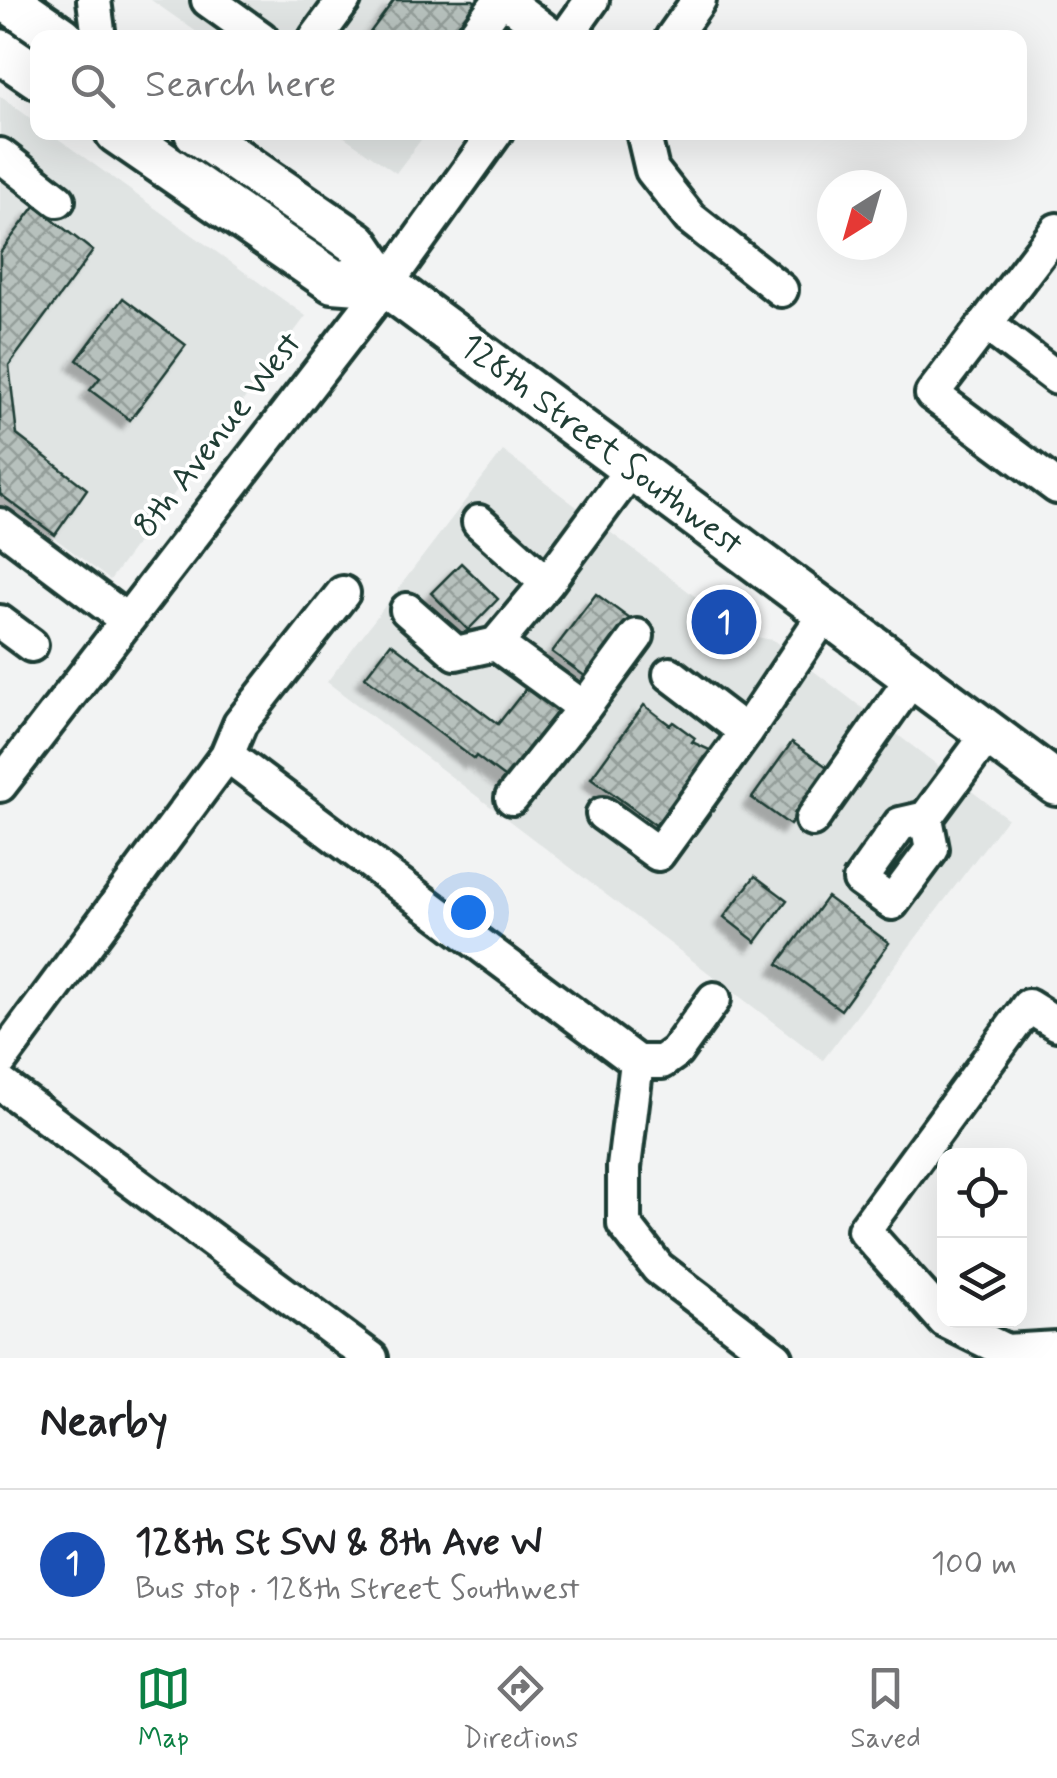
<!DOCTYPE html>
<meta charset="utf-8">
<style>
body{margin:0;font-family:Mynerve,sans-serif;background:#f6f6f6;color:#202124}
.controls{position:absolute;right:30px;bottom:30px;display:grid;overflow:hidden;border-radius:20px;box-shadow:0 10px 40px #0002}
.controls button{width:90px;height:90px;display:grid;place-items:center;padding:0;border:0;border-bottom:2px solid #e0e0e0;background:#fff;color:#202124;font:50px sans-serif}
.compass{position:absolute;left:817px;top:170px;width:90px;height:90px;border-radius:50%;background:#fff;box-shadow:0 10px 40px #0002;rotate:217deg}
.you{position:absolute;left:468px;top:912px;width:35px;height:35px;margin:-25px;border:8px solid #fff;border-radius:50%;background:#1a73e8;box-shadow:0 0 0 15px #1a73e833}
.badge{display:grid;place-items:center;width:65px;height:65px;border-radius:50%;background:#0b8043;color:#fff;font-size:32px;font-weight:700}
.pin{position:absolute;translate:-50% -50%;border:5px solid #fff;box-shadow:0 2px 10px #0006}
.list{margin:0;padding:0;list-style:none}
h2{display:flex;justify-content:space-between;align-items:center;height:130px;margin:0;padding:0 40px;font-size:42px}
h2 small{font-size:32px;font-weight:400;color:#757577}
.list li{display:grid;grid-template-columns:65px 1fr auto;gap:30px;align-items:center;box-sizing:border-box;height:150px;padding:0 40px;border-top:2px solid #e0e0e0}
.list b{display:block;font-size:38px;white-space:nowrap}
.list p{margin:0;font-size:32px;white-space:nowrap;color:#757577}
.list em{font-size:32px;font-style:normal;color:#757577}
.icon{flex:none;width:55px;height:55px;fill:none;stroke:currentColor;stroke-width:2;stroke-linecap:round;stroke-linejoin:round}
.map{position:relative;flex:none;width:1057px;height:1358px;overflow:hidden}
.search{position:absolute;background:#fff;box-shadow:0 10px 40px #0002;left:30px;right:30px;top:30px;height:110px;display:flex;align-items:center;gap:25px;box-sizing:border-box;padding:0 35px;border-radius:20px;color:#757577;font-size:38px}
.sheet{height:280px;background:#fff}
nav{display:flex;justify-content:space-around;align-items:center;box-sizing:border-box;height:140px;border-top:2px solid #e0e0e0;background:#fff;font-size:28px;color:#757577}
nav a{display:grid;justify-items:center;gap:5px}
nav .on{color:#0b8043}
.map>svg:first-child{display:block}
.built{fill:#e0e4e3}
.building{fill:url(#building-cross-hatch);stroke:#1f3d34;stroke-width:2.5;filter:url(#shadow)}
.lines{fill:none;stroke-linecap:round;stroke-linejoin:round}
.minor-casing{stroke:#1f3d34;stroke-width:40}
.major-casing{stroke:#1f3d34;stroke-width:50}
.minor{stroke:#fff;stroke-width:32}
.major{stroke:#fff;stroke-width:42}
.labels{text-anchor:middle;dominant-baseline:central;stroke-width:8;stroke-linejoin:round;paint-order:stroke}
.street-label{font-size:35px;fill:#1f3d34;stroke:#fff}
</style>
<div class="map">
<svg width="1057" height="1358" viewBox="0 0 1057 1358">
<defs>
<pattern id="building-cross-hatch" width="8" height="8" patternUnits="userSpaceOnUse" patternTransform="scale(2.5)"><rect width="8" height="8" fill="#b7c1bd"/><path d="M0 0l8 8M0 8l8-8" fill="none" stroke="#949e9a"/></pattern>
<filter id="shadow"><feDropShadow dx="-9" dy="9" stdDeviation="2.5" flood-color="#0004"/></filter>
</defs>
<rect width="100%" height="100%" fill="#f2f3f3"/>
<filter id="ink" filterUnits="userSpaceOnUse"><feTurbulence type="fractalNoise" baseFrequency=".01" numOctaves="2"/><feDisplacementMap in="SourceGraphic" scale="20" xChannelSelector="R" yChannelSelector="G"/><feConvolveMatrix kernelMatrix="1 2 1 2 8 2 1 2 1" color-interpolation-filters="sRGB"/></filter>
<g filter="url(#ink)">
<!-- built -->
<path class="built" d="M 151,0 L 524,0 L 496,38 L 204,37 Z
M 0,96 L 37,123 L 38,132 L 50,133 L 306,316 L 110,580 L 0,497 Z
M 339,133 L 426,133 L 396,173 Z
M 503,451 L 746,635 L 773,640 L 1007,818 L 823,1060 L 327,682 Z"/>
<!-- building -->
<path class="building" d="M 394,0 L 473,0 L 480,5 L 456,38 L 366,38 Z
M 35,206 L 93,251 L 9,365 L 17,435 L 87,489 L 55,535 L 0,494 L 0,253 Z
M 123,298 L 186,345 L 130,420 L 90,390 L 100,378 L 77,360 Z
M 461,563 L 498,599 L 468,630 L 431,593 Z
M 596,594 L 630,619 L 586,677 L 552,652 Z
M 391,643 L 498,724 L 528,686 L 560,711 L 508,780 L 476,756 L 474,759 L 365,677 Z
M 644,705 L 670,725 L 673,722 L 695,738 L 692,742 L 714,752 L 661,829 L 591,778 Z
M 792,742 L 830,769 L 790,825 L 752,798 Z
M 755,876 L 787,900 L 756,942 L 724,917 Z
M 827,897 L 889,943 L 841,1010 L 778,964 Z"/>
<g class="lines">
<defs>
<path id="minor" d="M 94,0 L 99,38
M 208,0 L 261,38
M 505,0 L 555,38
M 316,38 L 344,0
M 472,38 L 500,0
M 565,38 L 592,0
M 672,38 L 699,0
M 643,132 L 652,170 L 690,218 L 781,290
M 0,155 L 58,200
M 1057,230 L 932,394 L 1057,487
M 987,325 L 1057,378
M 479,522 L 547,583
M 0,525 L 125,619
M 407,610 L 456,653 L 496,644
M 0,622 L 31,645
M 670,674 L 746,732
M 584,708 L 637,636
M 227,755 L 637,1062 L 624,1167 L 624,1224 L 658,1268 L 776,1358
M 0,785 L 386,285 L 496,132
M 512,798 L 584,708 L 496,644 L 547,583 L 632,468
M 603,814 L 658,854 L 746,732 L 826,612
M 926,818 L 900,824 L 860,880 L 892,903 L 932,849 L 926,818 L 989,733
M 812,820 L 913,677
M 1057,1024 L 1028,1006 L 864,1230 L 945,1321 L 1006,1351 L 1057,1348
M 0,1061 L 227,755 L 240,724 L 343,593
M 637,1062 L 662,1062 L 676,1052 L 714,999
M 0,1083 L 371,1358"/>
<path id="major" d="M 7,0 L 62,38
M 0,51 L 38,77
M 117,132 L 333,281 L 386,285
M 196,132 L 357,243 L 386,285 L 1057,784"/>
</defs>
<!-- minor casing -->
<use href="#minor" class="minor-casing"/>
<!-- major casing -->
<use href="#major" class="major-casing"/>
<!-- minor -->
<use href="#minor" class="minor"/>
<!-- major -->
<use href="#major" class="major"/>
</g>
</g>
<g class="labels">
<!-- street labels -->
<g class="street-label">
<text transform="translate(218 435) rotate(-52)">8th Avenue West</text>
<text transform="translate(601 445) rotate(37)">128th Street Southwest</text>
</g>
</g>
</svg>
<div class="controls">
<button><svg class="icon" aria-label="locate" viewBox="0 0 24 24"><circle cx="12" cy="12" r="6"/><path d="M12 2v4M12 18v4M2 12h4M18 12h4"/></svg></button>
<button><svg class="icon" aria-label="layers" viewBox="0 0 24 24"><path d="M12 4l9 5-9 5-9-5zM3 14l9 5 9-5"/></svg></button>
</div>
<svg class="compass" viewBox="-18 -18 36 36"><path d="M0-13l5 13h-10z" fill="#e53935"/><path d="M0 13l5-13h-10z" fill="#757577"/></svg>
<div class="you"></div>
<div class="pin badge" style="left:724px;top:622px;background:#1a4fb4">1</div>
<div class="search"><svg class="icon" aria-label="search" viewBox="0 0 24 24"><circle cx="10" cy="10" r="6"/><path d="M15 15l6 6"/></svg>Search here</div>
</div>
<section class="sheet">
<h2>Nearby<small></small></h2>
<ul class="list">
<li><span class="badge" style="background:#1a4fb4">1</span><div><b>128th St SW &amp; 8th Ave W</b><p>Bus stop · 128th Street Southwest</p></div><em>100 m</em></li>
</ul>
</section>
<nav>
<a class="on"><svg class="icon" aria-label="map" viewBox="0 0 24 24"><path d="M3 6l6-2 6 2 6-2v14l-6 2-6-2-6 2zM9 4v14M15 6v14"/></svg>Map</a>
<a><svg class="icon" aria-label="directions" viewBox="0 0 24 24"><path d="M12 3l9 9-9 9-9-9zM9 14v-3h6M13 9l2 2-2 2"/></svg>Directions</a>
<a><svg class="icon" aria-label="saved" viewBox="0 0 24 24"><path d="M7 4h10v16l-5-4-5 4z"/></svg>Saved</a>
</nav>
